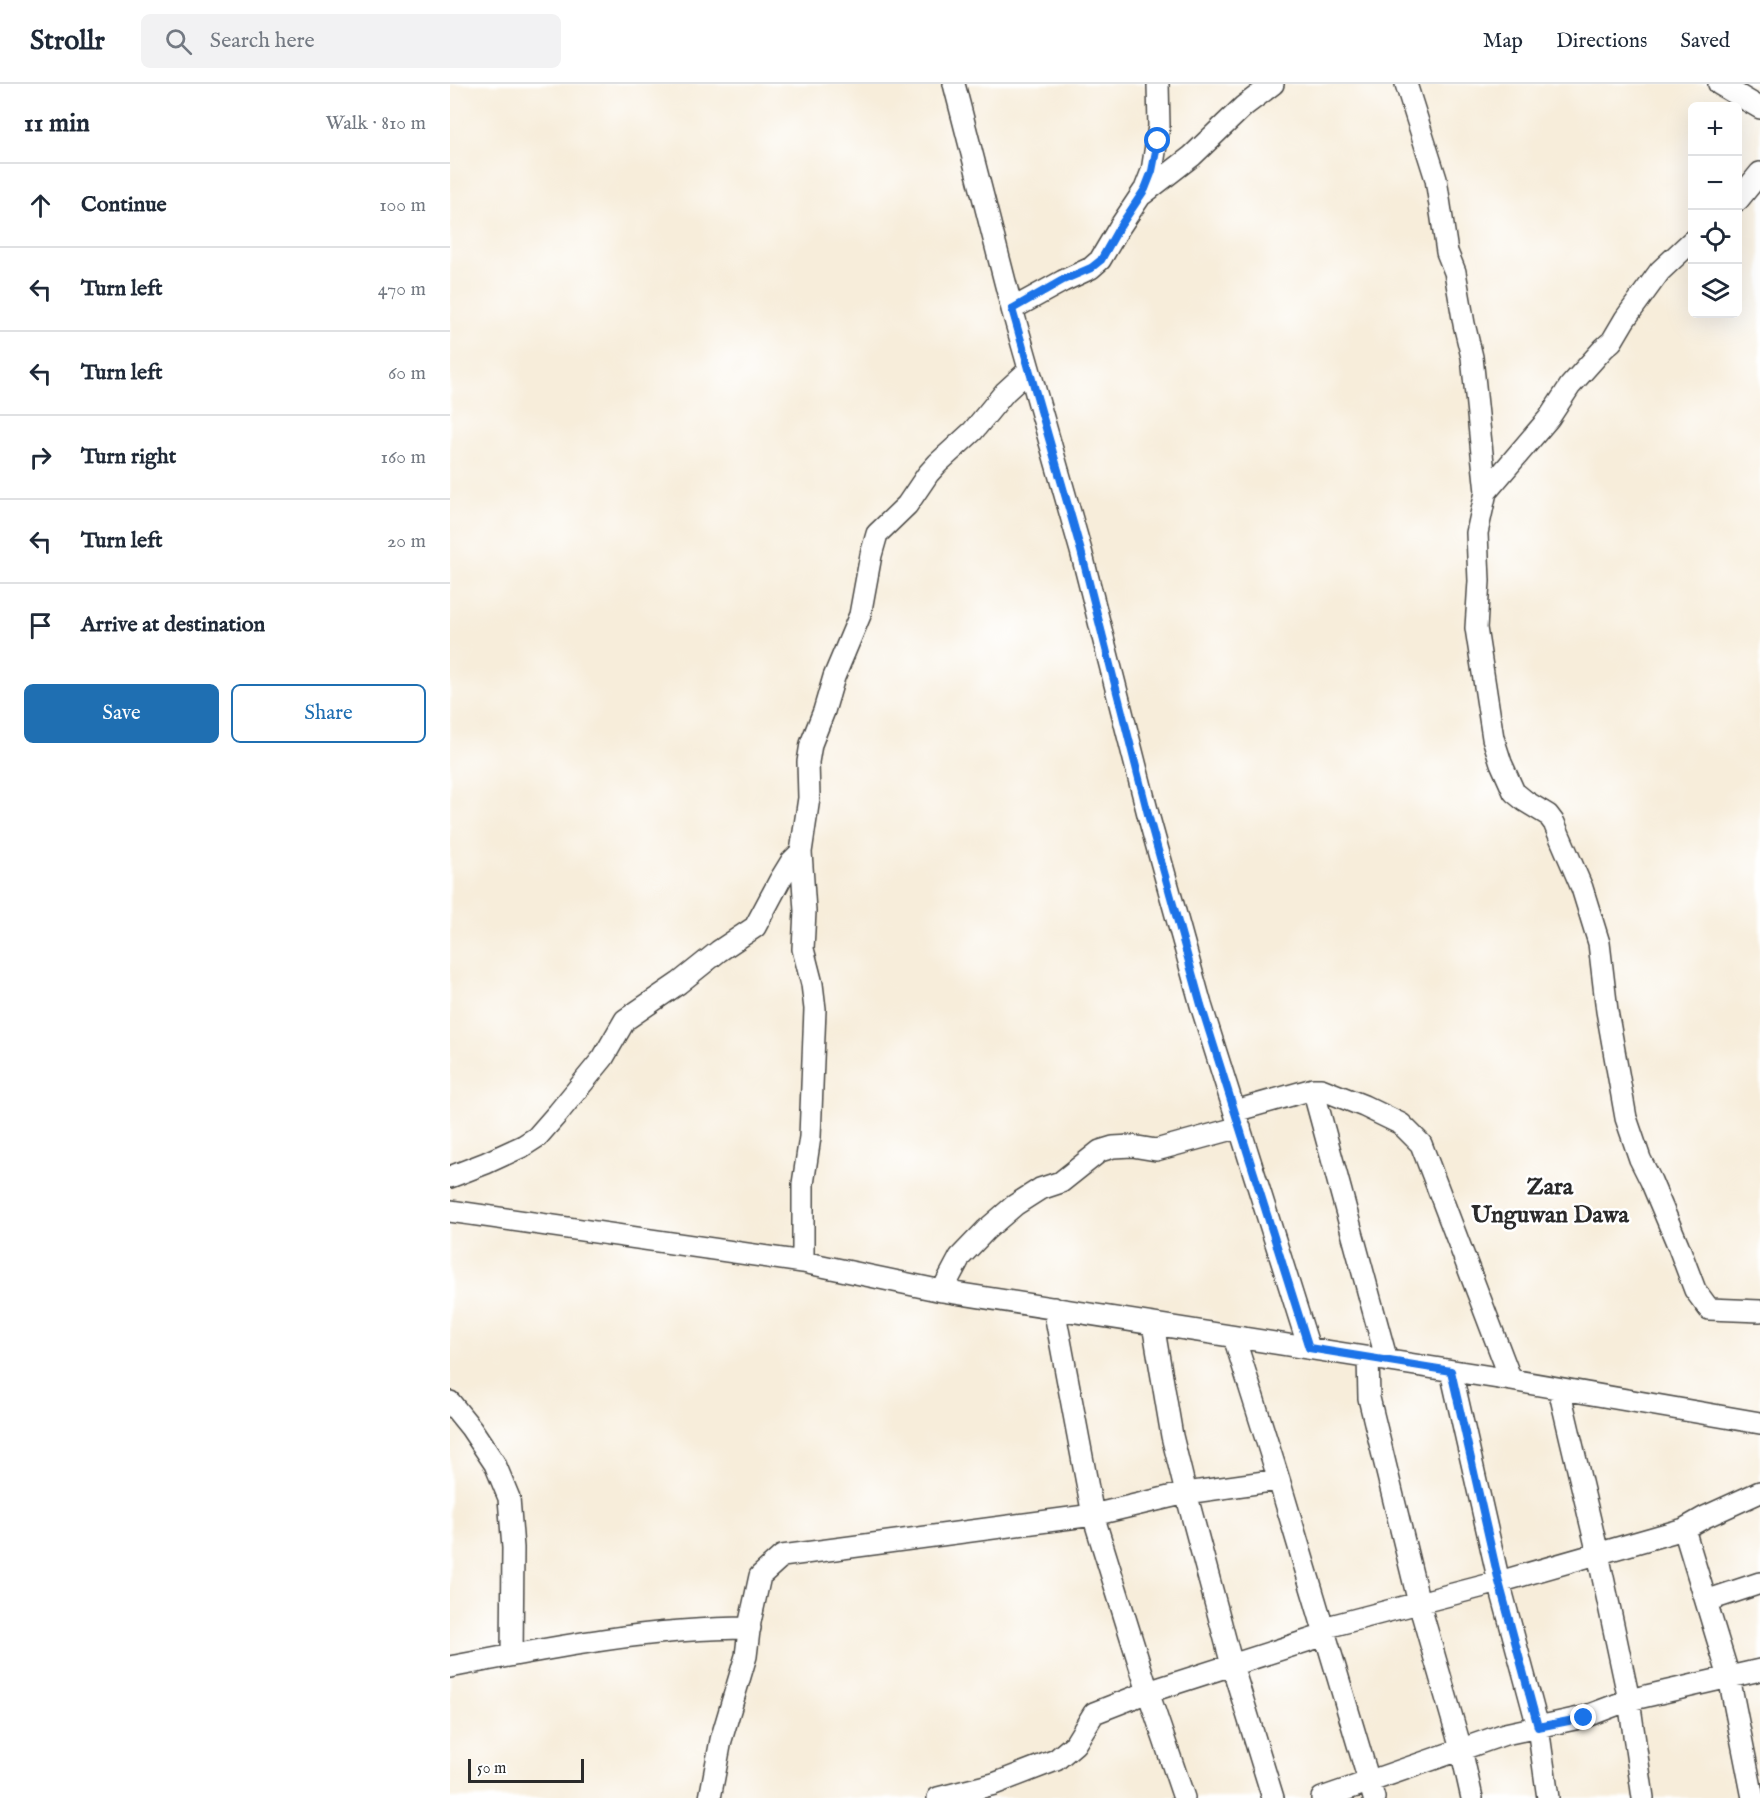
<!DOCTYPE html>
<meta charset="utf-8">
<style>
body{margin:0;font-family:"IM FELL English",serif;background:#f2f2f3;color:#1f2937}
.controls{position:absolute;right:18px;top:18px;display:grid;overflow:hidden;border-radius:9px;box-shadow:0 6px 24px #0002}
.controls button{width:54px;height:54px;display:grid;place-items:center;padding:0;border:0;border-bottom:2px solid #e0e1e3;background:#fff;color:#1f2937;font:30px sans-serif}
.scale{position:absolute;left:18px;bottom:15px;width:116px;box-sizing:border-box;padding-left:6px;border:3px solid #2b2b2b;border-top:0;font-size:16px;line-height:21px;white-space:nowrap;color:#2b2b2b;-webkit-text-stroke:4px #fff;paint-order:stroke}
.stop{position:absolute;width:18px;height:18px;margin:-14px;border:4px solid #1a73e8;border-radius:50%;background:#fff}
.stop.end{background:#1a73e8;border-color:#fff;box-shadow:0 2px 6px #0008}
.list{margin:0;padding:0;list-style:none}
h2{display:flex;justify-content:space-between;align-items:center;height:78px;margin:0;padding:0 24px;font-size:26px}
h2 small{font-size:20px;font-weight:400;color:#747a83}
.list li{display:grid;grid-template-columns:39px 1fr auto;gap:18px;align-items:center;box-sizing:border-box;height:84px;padding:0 24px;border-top:2px solid #e0e1e3}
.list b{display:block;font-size:22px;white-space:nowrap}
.list em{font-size:20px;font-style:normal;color:#747a83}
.actions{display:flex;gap:12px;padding:18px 24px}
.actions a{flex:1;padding:14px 0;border:2px solid #1f6fb2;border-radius:9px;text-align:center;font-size:21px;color:#1f6fb2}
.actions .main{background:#1f6fb2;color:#fff}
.icon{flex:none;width:33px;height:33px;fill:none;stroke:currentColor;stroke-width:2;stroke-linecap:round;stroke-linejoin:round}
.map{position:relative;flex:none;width:1310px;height:1714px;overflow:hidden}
header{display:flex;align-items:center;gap:36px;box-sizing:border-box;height:84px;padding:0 30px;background:#fff;border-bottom:2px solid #e0e1e3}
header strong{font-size:28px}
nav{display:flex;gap:33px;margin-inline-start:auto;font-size:21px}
.search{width:420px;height:54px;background:#f2f2f3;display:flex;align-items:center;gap:15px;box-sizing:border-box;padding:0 21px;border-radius:9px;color:#747a83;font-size:22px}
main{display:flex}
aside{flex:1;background:#fff}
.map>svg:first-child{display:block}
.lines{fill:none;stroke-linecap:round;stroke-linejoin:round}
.minor-casing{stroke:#4a4845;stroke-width:24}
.minor{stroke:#fff;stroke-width:21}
.route{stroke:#1a73e8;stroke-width:8}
.labels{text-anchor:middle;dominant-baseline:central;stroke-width:5;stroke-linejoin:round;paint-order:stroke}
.neighbourhood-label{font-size:24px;font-weight:bold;fill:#2b2b2b;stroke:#fff}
</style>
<header>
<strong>Strollr</strong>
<div class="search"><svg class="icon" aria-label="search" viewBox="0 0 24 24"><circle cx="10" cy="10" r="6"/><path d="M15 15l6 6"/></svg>Search here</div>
<nav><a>Map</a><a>Directions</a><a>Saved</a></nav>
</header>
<main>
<aside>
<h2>11 min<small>Walk · 810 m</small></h2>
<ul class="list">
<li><svg class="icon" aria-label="ahead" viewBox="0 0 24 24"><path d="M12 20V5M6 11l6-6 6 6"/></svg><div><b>Continue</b></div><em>100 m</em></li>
<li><svg class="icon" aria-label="left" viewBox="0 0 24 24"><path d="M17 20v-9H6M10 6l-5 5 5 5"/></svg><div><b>Turn left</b></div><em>470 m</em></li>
<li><svg class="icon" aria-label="left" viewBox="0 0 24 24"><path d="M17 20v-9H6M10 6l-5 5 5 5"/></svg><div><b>Turn left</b></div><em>60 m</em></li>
<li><svg class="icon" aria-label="right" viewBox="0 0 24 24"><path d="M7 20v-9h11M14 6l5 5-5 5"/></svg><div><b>Turn right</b></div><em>160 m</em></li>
<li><svg class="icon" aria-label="left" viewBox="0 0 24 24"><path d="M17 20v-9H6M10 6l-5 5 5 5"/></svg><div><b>Turn left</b></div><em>20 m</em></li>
<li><svg class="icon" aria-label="arrive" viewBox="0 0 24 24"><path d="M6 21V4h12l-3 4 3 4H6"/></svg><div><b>Arrive at destination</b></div></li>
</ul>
<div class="actions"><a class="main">Save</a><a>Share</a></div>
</aside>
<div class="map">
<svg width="1310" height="1714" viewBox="0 0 1310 1714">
<rect width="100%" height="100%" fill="#fff"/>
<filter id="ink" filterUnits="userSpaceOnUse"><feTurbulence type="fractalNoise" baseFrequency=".0167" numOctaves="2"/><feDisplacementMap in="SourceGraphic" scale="12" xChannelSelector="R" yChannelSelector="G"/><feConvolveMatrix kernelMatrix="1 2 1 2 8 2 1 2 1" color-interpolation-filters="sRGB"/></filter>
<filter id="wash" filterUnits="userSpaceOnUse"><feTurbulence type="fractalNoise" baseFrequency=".008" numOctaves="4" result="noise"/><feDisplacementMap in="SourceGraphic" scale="24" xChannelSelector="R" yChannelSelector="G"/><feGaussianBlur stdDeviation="1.35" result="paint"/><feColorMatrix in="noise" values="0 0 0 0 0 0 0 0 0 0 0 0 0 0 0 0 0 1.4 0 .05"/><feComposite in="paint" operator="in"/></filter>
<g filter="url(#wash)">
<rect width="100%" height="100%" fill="#f7edda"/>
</g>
<g filter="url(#ink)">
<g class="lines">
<defs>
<path id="minor" d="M 504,0 L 562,225 L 631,467 L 699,734 L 751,921 L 859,1264
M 956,0 L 986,95 L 997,168 L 1005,188 L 1014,240 L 1022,273 L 1036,408 L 1027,449 L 1029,497 L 1026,544 L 1043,654 L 1051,679 L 1064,708 L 1075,717 L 1098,731 L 1104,739 L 1132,804 L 1149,859 L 1157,927 L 1176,1034 L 1190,1075 L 1201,1097 L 1228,1161 L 1245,1206 L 1259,1225 L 1310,1227
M 1269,0 L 1310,24
M 693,110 L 742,72 L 794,22 L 823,0
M 1288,116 L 1310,89
M 562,225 L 613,197 L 641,184 L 650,176 L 669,144 L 695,105 L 702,87 L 709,42 L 708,0
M 1036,408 L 1099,334 L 1120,302 L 1154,264 L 1162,257 L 1175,235 L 1210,187 L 1242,157
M 863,1005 L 937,1277
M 785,1027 L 863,1005 L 871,1005 L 914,1022 L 951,1040 L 971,1060 L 1061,1296
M 0,1093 L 36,1079 L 73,1062 L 87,1053 L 108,1029 L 153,974 L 175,936 L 229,899 L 269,867 L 305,843 L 330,796 L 341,778 L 351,768
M 0,1127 L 353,1178 L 492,1207 L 1061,1296 L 1310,1339
M 353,1178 L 353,1100 L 360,1053 L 365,925 L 362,900 L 353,865 L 355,827 L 351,768 L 359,714 L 358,678 L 361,660 L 374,627 L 384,593 L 410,531 L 421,471 L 427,450 L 457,421 L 478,390 L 488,379 L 523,347 L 555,308 L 579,286
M 492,1207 L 510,1173 L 536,1146 L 565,1121 L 590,1105 L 611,1098 L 650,1067 L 663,1063 L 682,1062 L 706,1066 L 790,1043
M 604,1224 L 643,1431 L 698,1608 L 734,1714
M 703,1240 L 722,1352 L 736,1409 L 782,1581 L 823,1714
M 784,1253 L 829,1396 L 924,1714
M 918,1274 L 919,1314 L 969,1519 L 1011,1665 L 1022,1714
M 1001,1287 L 1049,1498 L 1088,1643 L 1098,1714
M 1109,1305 L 1148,1470 L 1179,1616 L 1193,1714
M 0,1318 L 21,1344 L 45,1380 L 59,1414 L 63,1464 L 62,1571
M 1234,1445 L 1279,1593 L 1303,1714
M 1256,1517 L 1310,1499
M 873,1544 L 1049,1498 L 1234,1445 L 1255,1433 L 1310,1408
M 0,1583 C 99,1564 199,1544 300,1544
M 260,1714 L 271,1656 L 296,1572 L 300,1538 L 310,1492 L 332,1472 L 643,1431 L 736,1409 L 829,1396
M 488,1714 L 544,1700 L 606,1676 L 625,1660 L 644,1629 L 698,1608 L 875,1551
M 872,1714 L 1055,1650 L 1134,1633 L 1179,1616 L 1310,1586"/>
</defs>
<!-- minor casing -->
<use href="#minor" class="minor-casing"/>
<!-- minor -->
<use href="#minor" class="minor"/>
</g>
</g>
<g class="lines" filter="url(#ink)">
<!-- route -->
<path class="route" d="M 708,57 L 702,87 L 695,105 L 669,144 L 651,176 L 641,184 L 613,196 L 562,225 L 631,467 L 699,734 L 751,921 L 859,1264 L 1001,1287 L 1049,1498 L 1088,1643 L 1134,1634"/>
</g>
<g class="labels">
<!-- neighbourhood labels -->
<g class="neighbourhood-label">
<text x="1100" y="1103">Zara<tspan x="1100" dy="28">Unguwan Dawa</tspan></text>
</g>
</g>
</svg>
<div class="controls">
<button>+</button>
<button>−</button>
<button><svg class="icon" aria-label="locate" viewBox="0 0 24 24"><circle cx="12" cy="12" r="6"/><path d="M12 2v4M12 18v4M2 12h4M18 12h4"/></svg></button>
<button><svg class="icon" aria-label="layers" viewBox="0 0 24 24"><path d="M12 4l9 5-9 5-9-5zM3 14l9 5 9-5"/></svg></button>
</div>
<div class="scale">50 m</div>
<div class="stop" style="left:708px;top:57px"></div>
<div class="stop end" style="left:1134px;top:1634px"></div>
</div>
</main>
